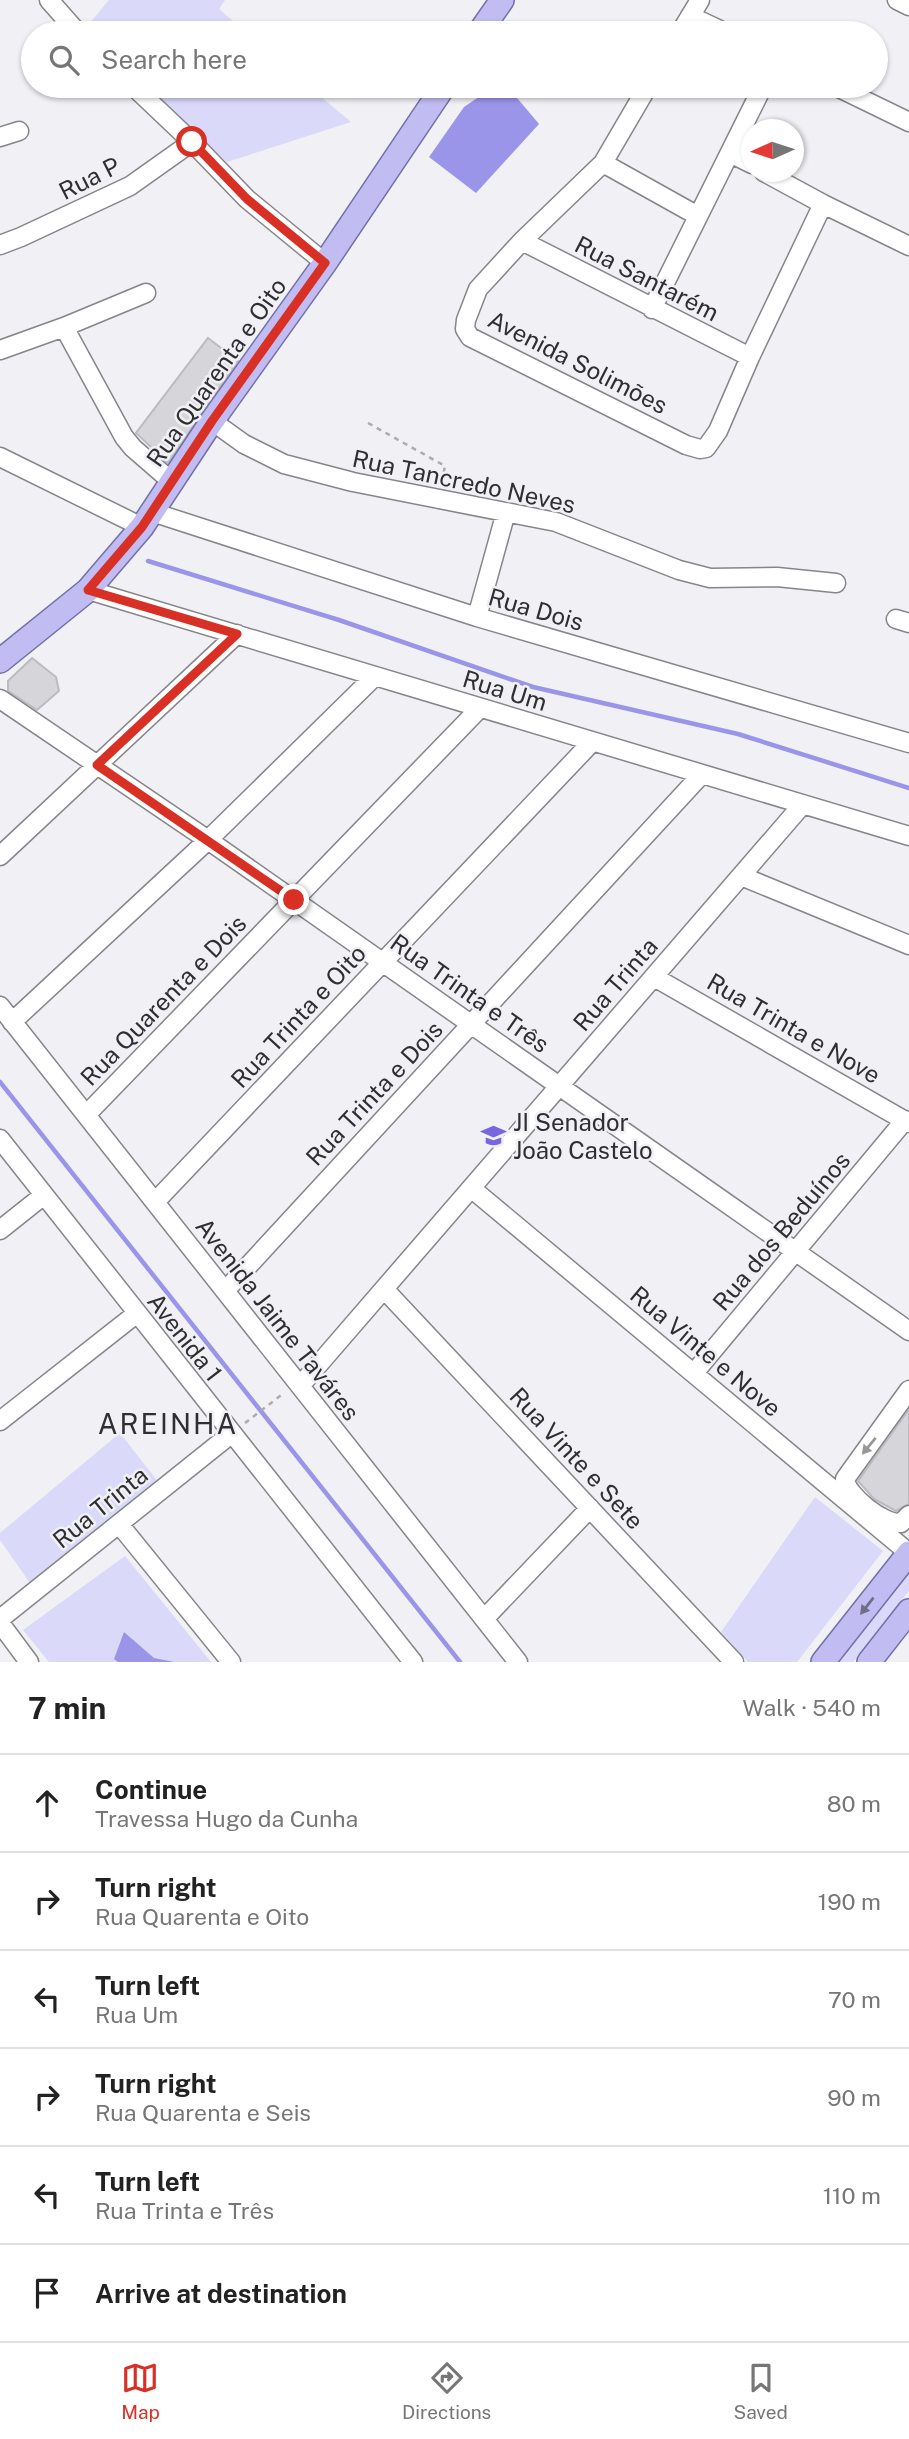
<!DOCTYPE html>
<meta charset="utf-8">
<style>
body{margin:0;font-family:"Public Sans",sans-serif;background:#f2f2f2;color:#222}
.compass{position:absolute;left:741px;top:119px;width:63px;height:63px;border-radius:50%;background:#fff;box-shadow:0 2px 5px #0004;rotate:267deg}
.stop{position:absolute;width:21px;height:21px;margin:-16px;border:5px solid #d93025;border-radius:50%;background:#fff}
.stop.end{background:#d93025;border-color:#fff;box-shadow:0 2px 7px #0008}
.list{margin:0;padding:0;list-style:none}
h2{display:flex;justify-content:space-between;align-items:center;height:91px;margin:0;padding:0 28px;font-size:30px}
h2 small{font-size:23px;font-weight:400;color:#767676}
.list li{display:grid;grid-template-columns:46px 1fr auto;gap:21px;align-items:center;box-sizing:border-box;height:98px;padding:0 28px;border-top:2px solid #e0e0e0}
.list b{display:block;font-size:26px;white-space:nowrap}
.list p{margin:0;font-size:23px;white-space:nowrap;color:#767676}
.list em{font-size:23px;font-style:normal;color:#767676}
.icon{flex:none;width:38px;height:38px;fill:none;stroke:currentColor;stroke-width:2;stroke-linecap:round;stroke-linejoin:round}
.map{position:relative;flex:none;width:909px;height:1662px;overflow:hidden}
.search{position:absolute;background:#fff;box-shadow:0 2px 5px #0004;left:21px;right:21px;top:21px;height:77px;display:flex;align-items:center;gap:18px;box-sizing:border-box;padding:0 24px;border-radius:38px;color:#767676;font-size:26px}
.sheet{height:679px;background:#fff}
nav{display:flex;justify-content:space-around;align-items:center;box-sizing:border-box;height:98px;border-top:2px solid #e0e0e0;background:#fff;font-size:19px;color:#767676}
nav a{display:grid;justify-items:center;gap:4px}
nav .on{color:#d93025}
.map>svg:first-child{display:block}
.green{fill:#dad9f9}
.water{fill:#9b95e9}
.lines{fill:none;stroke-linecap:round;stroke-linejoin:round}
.stream{stroke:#9b95e9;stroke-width:4.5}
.building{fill:#d5d5da;stroke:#bbbbc0;stroke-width:2}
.minor-casing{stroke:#85858a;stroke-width:21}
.major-casing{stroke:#736fa9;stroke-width:26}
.path{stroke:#acacaf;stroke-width:2.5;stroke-dasharray:5 5;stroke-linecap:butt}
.minor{stroke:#fff;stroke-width:18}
.major{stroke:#c1bdf2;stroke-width:23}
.oneway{fill:#979798}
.oneway2{fill:#716f88}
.route{stroke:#d93025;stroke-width:9}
.labels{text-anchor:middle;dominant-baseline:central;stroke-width:5;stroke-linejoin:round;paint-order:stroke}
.street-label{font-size:24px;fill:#2f2f31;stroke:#f0f0f5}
.poi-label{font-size:24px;fill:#2f2f31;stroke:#f0f0f5;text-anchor:start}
.quarter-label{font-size:28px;letter-spacing:2px;fill:#2f2f31;stroke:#f0f0f5}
</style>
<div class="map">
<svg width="909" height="1662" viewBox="0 0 909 1662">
<rect width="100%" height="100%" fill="#f0f0f5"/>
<!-- green -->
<path class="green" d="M 109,0 L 225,0 L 219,9 L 247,33 L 89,33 L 85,29 Z
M 145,86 L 308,86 L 351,122 L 227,162 Z
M 120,1433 L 159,1483 L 30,1583 L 0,1540 L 0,1533 Z
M 815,1497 L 883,1551 L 797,1662 L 748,1662 L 721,1632 Z
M 125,1556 L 211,1662 L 49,1662 L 23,1630 Z
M 909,1569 L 909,1591 L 853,1662 L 836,1662 Z"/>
<!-- water -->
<path class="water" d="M 495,86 L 507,86 L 539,124 L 476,193 L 429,157 L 464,107 Z
M 124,1632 L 154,1658 L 174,1662 L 118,1662 L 114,1659 Z"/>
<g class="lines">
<!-- stream -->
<path class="stream" d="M 148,561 L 339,620 L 533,687 L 738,734 L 909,788
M 0,1082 L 460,1662"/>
</g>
<!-- building -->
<path class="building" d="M 208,338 L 238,361 L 168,463 L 136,433 Z
M 32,658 L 56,677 L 59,691 L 37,710 L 8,691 L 8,681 Z
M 909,1409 L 909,1504 L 896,1511 L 874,1499 L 858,1481 Z"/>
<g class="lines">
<defs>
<path id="minor" d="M 49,0 L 78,33
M 897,0 L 909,6
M 690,16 L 726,33
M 680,33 L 700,0
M 133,86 L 192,142 L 247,199 L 325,263
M 648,86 L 603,163 L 522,241 L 478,289 L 466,320 L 465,329 L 470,337 L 686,445 L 700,449 L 706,448 L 718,431 L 750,357 L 823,204
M 835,86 L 909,122
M 0,137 L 19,131
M 730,153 L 752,164
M 603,163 L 698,216
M 764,172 L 823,204 L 909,246
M 522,241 L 750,357
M 0,245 L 21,237 L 130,186 L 192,142
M 652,309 L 763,86
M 64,327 L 124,437 L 133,448 L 171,481
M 0,350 L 64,327 L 146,293
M 212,421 L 244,444 L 284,464 L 353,482 L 556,522 L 679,570 L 710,578 L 777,577 L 836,583
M 0,457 L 142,527
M 152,512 L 477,617 L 909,743
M 88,590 L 909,836
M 477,617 L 506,512
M 896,619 L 909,623
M 0,699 L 208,840 L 909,1331
M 0,856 L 237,634
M 741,876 L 909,945
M 654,977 L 909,1123
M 0,1006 L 518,1662
M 12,1022 L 208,840 L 375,676
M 86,1115 L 480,708
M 0,1139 L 413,1662
M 471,1188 L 909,1553
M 155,1202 L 592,742
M 0,1230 L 44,1195
M 384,1289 L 734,1662
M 225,1291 L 702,774
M 694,1373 L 905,1120
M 300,1386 L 803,804
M 909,1390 L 845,1479 C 846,1495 884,1525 901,1523 L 909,1515
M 0,1421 L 136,1314
M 119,1524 L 231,1662
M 0,1619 L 231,1434
M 484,1619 L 590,1508
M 0,1623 L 29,1662"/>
<path id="major" d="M 479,33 L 502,0
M 0,661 L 88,590 L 142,527 L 212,421 L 325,263 L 444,86
M 823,1662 L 909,1553
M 869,1662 L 909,1611"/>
</defs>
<!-- minor casing -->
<use href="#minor" class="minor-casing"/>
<!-- major casing -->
<use href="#major" class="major-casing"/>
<!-- path -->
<path class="path" d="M 368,423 L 445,466 L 441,485
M 245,1423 L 284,1393"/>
<!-- minor -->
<use href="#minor" class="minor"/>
<!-- major -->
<use href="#major" class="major"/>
</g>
<!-- one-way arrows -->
<defs><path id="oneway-solid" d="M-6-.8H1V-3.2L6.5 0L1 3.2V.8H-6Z" transform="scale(1.75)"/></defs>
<use class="oneway" href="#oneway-solid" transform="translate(869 1446) rotate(129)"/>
<use class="oneway2" href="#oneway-solid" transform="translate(867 1606) rotate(128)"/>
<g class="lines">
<!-- route -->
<path class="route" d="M 192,142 L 247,199 L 325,263 L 212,421 L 142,527 L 88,590 L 237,634 L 97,765 L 294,900"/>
</g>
<!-- icons -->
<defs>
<symbol id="school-bare" viewBox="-9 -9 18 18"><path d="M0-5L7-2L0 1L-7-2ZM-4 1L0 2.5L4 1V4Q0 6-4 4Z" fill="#7866e1" stroke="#f0f0f5" stroke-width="2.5" paint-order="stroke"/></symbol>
</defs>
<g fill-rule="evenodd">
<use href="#school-bare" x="476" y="1118" width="35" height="35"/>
</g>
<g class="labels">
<!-- street labels -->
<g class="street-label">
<text transform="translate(89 178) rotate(-27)">Rua P</text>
<text transform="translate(647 278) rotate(27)">Rua Santarém</text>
<text transform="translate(578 362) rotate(27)">Avenida Solimões</text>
<text transform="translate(216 372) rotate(-55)">Rua Quarenta e Oito</text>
<text transform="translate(464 481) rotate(12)">Rua Tancredo Neves</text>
<text transform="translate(536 609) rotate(16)">Rua Dois</text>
<text transform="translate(505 690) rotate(17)">Rua Um</text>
<text transform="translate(615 984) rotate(-49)">Rua Trinta</text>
<text transform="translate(470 993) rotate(35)">Rua Trinta e Três</text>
<text transform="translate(163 1000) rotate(-46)">Rua Quarenta e Dois</text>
<text transform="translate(298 1016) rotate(-47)">Rua Trinta e Oito</text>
<text transform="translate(794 1028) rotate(30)">Rua Trinta e Nove</text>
<text transform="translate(374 1093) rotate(-47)">Rua Trinta e Dois</text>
<text transform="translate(781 1231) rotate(-50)">Rua dos Beduínos</text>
<text transform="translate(278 1319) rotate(52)">Avenida Jaime Taváres</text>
<text transform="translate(185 1337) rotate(52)">Avenida 1</text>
<text transform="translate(706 1351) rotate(40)">Rua Vinte e Nove</text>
<text transform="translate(577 1458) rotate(47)">Rua Vinte e Sete</text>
<text transform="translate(100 1507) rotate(-39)">Rua Trinta</text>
</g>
<!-- poi labels -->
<g class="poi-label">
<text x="513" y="1122">JI Senador<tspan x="513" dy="28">João Castelo</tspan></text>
</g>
<!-- quarter labels -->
<g class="quarter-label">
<text x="168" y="1423">AREINHA</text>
</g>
</g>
</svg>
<svg class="compass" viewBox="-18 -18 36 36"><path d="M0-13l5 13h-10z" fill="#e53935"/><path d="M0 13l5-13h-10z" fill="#767676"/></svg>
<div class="stop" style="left:192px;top:142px"></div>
<div class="stop end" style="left:294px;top:900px"></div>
<div class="search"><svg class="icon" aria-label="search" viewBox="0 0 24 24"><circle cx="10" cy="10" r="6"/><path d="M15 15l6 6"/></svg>Search here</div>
</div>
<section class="sheet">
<h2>7 min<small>Walk · 540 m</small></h2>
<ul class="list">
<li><svg class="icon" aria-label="ahead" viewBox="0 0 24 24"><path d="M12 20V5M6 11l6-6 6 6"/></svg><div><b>Continue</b><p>Travessa Hugo da Cunha</p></div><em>80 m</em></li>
<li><svg class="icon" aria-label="right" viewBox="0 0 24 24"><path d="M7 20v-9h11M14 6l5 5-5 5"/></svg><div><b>Turn right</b><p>Rua Quarenta e Oito</p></div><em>190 m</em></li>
<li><svg class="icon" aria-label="left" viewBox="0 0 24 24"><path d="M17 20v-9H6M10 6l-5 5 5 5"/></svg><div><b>Turn left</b><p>Rua Um</p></div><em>70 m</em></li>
<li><svg class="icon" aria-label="right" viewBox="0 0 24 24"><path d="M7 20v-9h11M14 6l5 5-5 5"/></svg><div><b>Turn right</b><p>Rua Quarenta e Seis</p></div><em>90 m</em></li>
<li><svg class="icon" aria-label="left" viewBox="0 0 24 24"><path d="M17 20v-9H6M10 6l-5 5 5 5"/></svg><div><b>Turn left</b><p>Rua Trinta e Três</p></div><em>110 m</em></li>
<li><svg class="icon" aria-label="arrive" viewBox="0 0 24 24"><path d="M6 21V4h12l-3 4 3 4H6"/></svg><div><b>Arrive at destination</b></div></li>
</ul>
</section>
<nav>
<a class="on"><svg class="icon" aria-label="map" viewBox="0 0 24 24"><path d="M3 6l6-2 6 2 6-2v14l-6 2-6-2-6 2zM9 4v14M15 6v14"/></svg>Map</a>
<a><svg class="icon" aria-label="directions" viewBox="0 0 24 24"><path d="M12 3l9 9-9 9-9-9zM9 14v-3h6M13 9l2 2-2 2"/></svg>Directions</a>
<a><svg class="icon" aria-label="saved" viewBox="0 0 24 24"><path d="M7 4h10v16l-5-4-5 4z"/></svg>Saved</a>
</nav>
